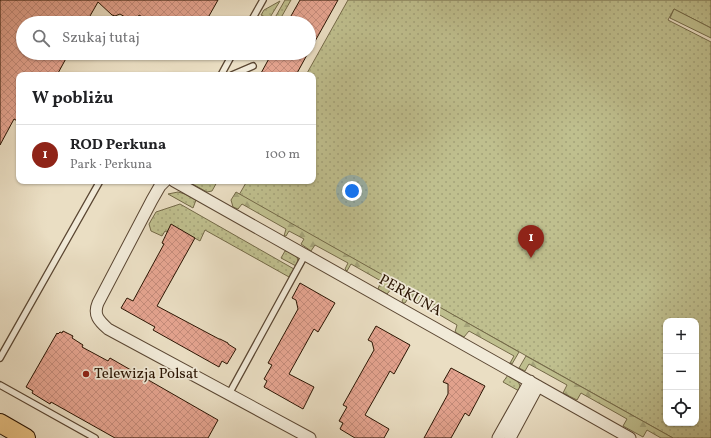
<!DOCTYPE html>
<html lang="pl">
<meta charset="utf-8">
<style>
body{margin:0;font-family:Vollkorn,serif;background:#f2f2f2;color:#202124}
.controls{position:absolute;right:12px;bottom:12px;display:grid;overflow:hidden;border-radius:8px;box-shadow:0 1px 3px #0004}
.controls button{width:36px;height:36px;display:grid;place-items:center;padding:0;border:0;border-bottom:1px solid #e0e0e0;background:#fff;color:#202124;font:20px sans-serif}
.you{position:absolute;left:352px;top:191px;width:14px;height:14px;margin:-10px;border:3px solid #fff;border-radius:50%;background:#1a73e8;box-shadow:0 0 0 6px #1a73e833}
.badge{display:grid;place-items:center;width:26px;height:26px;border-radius:50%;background:#8f2418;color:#fff;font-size:13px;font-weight:700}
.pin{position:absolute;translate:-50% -33px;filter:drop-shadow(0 1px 2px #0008)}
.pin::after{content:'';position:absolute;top:21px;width:14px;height:12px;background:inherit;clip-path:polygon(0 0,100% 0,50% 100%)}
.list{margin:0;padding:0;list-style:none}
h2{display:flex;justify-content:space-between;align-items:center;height:52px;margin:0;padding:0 16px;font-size:17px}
h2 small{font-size:13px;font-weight:400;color:#757577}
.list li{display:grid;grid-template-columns:26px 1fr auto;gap:12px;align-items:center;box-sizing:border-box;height:60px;padding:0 16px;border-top:1px solid #e0e0e0}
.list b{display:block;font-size:15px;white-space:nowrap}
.list p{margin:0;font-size:13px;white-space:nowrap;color:#757577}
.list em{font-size:13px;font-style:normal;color:#757577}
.icon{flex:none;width:22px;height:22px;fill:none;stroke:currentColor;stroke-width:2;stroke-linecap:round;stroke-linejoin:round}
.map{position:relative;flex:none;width:711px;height:438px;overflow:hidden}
.search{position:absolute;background:#fff;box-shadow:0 1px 3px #0004;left:16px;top:16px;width:300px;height:44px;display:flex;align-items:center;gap:10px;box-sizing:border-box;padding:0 14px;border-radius:22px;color:#757577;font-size:15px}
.panel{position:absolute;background:#fff;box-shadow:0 1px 3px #0004;left:16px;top:72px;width:300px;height:112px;border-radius:8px}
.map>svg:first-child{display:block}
.grass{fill:url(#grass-dots);stroke:#746a48;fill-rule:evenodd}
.forest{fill:url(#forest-firs);stroke:#746a48}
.pitch{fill:#bfbf8e;stroke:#746a48}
.building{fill:url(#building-cross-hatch);stroke:#2a1402}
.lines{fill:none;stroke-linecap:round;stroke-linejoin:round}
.service-casing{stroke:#5a4632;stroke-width:8}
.minor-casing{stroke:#5a4632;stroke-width:13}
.primary-casing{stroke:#2a1402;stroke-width:20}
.service{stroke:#f1ead8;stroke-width:5.5}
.minor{stroke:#f1ead8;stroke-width:11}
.primary{stroke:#e5bf82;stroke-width:18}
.poi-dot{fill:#8f2418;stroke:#f1ead8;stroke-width:1.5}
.labels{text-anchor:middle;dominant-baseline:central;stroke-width:3.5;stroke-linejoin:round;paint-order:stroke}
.street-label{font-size:15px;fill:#2a1402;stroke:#f1ead8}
.poi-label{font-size:15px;fill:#2a1402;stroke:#f1ead8;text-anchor:start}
</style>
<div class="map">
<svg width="711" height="438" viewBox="0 0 711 438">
<defs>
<pattern id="grass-dots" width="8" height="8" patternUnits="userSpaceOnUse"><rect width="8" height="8" fill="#bfbf8e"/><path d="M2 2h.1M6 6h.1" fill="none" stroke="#a4a379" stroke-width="1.8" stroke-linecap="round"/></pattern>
<pattern id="forest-firs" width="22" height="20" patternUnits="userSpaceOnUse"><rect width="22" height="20" fill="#bfbf8e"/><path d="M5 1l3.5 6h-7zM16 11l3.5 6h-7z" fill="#a4a379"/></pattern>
<pattern id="building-cross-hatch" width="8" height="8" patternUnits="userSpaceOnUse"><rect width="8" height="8" fill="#e5a490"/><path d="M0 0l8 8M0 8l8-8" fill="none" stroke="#c58c7b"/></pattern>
</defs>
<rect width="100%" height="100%" fill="#eadec3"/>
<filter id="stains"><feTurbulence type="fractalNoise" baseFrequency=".005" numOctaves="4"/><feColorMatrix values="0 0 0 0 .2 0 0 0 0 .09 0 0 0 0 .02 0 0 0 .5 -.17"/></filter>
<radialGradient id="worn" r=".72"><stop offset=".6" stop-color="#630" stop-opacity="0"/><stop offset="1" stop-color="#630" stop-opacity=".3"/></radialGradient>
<!-- grass -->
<path class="grass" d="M 285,0 L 291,0 L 278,23 L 272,23 Z
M 348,0 L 711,0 L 711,28 L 674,9 L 668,20 L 711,42 L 711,438 L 673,438 L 239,195 L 247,181 L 313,181 L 313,75 L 306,75 ZM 666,321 L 696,321 L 696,423 L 666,423 Z
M 280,1 L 269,19 L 261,15 L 264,10 Z
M 187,181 L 215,181 L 217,182 L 212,191 L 207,192 Z
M 178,192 L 185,194 L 196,200 L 193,208 L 168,194 Z
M 180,204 L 294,269 L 289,277 L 205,230 L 200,241 L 171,225 L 167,232 L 165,231 L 162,236 L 151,231 L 149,224 L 156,212 Z
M 285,251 L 287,251 L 297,257 L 298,261 L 296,266 L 281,258 Z
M 508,375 L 518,381 L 520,386 L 519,391 L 503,382 Z"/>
<!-- forest -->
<path class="forest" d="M 236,192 L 519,352 L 512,364 L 510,363 L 514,356 L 469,331 L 464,337 L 455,332 L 457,325 L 409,297 L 405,303 L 403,303 L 402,301 L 405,295 L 392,288 L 387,294 L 378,289 L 381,281 L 351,264 L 347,271 L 345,269 L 348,263 L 315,245 L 311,251 L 301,244 L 304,239 L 289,231 L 286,236 L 284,236 L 286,229 L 242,204 L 238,209 L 233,207 L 231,200 Z
M 526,356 L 673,438 L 661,438 L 647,430 L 643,437 L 623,426 L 627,419 L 581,393 L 577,400 L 563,393 L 567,385 L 529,364 L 525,371 L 519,368 Z"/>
<!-- pitch -->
<path class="pitch" d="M 674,9 L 711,28 L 711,38 L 670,18 Z"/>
<!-- building -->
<path class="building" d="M 0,0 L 218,0 L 205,23 L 153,23 L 139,15 L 135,23 L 120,14 L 115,16 L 112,15 L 98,2 L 86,23 L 23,23 L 23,53 L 69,53 L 57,75 L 19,75 L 19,122 L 14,119 L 0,145 Z
M 300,0 L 338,0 L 309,52 L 309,23 L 287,23 Z
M 272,53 L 308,53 L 296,75 L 260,75 Z
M 171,224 L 195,238 L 157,306 L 219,339 L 220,339 L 228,343 L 228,344 L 236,349 L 227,364 L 222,361 L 219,367 L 153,330 L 155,327 L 121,308 L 127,298 L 133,301 L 164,244 L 162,243 Z
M 300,283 L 335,303 L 318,332 L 314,329 L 289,374 L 314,387 L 303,409 L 264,387 L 267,381 L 264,379 L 272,365 L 268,363 L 298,309 L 296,300 L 292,298 Z
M 376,326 L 410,345 L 394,374 L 390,371 L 365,415 L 389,429 L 384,438 L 355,438 L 340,429 L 343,423 L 339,421 L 347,407 L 343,405 L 374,350 L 372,342 L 368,340 Z
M 63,331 L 73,336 L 72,338 L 83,345 L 82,347 L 108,361 L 110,358 L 218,420 L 208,438 L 115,438 L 51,402 L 50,404 L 32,393 L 33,391 L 26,387 L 57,333 L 58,334 L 60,332 L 62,333 Z
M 451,368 L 485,386 L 469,416 L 465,413 L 451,438 L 424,438 L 448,394 L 448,384 L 443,382 Z"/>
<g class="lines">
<defs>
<path id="service" d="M 250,23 L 263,0
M 221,75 L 233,53
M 232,75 L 253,66
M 0,358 L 100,181
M 0,385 L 95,438
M 229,394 L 305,255"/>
<path id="minor" d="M 165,181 L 160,186 L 152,200 L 98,303 C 93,315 99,321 108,329 L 310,438
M 174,181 L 630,438
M 498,438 L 530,381
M 510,438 L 538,386"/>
<path id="primary" d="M 0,423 L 26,438"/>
</defs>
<!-- service casing -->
<use href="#service" class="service-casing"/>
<!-- minor casing -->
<use href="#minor" class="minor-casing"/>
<!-- primary casing -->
<use href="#primary" class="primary-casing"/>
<!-- service -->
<use href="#service" class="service"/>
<!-- minor -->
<use href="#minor" class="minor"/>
<!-- primary -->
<use href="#primary" class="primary"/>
</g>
<!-- markers -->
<circle class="poi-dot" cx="86" cy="374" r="4"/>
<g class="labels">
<!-- street labels -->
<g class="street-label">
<text transform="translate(410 296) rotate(29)">PERKUNA</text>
</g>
<!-- poi labels -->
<g class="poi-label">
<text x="94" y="374">Telewizja Polsat</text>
</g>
</g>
<rect width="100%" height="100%" filter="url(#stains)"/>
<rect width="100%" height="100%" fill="url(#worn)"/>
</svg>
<div class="controls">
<button>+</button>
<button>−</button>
<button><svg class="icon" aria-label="locate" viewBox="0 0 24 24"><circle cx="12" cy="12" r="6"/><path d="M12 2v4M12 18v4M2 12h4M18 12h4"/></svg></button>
</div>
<div class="you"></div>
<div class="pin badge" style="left:531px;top:258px">1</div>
<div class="search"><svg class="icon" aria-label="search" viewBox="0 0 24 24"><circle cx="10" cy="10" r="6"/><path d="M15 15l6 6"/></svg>Szukaj tutaj</div>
<section class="panel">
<h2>W pobliżu<small></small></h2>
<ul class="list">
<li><span class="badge">1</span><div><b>ROD Perkuna</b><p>Park · Perkuna</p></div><em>100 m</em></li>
</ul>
</section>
</div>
